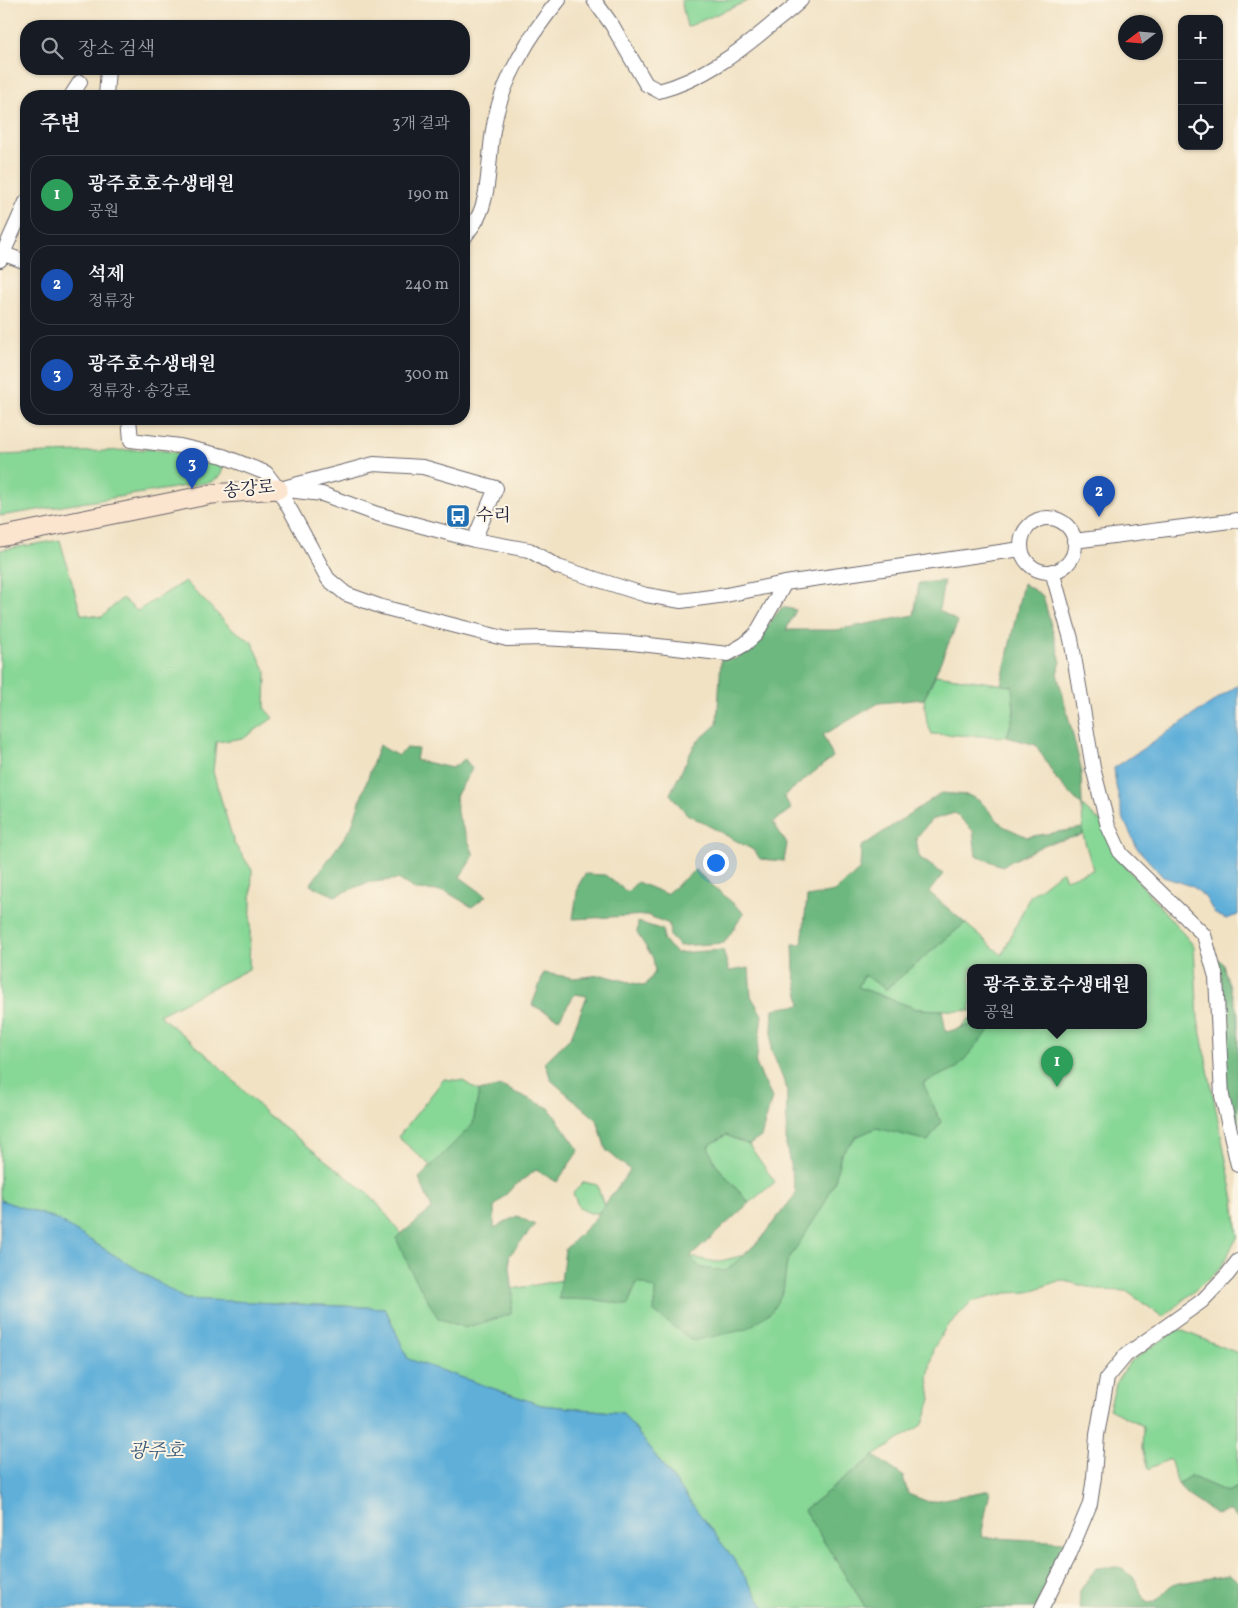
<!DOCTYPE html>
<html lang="ko">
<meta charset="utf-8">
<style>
body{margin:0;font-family:Vollkorn,"Noto Serif KR",serif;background:#20242c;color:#f1f3f6}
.controls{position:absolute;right:15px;top:15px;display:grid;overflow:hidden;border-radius:10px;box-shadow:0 1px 4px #0004}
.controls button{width:45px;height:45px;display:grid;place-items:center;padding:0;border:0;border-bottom:1px solid #363941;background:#171b24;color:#f1f3f6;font:25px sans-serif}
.compass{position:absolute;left:1118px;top:15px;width:45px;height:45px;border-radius:50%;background:#171b24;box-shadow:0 1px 4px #0004;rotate:254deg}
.you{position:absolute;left:715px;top:862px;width:18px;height:18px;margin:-12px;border:4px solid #fff;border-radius:50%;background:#1a73e8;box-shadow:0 0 0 8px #1a73e833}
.badge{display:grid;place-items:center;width:32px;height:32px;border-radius:50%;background:#8c9099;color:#fff;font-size:16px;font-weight:700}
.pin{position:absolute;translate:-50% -41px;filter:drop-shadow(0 1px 2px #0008)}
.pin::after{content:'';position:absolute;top:26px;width:18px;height:15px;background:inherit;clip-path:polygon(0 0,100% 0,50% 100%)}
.popup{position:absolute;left:967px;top:964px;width:180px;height:65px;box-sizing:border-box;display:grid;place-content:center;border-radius:10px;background:#171b24;filter:drop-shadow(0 1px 4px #0005);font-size:16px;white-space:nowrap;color:#9ea1a6}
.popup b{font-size:19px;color:#f1f3f6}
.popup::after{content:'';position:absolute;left:50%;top:100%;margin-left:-10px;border:10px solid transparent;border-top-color:#171b24}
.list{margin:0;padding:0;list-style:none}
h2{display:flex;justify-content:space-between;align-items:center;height:65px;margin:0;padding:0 20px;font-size:21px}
h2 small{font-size:16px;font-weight:400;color:#9ea1a6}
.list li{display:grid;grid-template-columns:32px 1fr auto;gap:15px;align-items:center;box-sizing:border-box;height:80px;margin:0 10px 10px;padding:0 10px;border:1px solid #363941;border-radius:20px}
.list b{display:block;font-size:19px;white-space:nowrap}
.list p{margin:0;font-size:16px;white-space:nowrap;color:#9ea1a6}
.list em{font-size:16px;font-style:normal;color:#9ea1a6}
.icon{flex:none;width:28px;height:28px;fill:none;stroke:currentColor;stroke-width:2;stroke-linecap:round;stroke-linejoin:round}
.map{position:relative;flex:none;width:1238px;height:1608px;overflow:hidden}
.search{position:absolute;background:#171b24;box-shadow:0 1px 4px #0004;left:20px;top:20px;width:450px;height:55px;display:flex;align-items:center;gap:12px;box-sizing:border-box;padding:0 18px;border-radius:20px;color:#9ea1a6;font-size:19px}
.panel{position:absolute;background:#171b24;box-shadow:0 1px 4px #0004;left:20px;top:90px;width:450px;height:335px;border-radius:20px}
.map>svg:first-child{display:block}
.green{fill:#87d796;stroke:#547c68}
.forest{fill:#6db87f;stroke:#486d5d}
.water{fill:#5fafd9;stroke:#40688a}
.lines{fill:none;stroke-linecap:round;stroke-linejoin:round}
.minor-casing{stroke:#6a656b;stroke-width:16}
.secondary-casing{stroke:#6a656b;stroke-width:21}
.minor{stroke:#fff;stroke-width:14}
.secondary{stroke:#fce5cf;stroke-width:19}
.labels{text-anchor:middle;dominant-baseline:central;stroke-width:4;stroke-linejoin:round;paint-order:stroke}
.street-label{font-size:18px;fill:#22223b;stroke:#fcf5e5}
.poi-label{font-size:18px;fill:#22223b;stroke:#fcf5e5;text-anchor:start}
.water-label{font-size:19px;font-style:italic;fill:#3a5a7a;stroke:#fcf5e5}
</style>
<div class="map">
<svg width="1238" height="1608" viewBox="0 0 1238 1608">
<rect width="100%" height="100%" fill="#fcf5e5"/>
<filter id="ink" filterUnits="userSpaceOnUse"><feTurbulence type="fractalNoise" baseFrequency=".02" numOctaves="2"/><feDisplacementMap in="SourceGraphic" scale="10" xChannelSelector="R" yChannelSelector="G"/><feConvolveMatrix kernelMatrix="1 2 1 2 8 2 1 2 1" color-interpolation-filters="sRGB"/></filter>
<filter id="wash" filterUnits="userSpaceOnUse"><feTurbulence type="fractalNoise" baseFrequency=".0096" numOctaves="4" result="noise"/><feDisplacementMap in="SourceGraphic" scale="20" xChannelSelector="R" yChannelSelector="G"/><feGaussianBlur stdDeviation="1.12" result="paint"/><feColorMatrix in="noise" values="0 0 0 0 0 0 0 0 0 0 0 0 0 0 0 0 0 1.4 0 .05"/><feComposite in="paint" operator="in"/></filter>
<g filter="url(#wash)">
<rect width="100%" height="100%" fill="#f1e2c4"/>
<!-- green -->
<path class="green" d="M 681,0 L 750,0 L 687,27 Z
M 154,449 L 226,461 L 220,476 L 211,482 L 0,516 L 0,455 Z
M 60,540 L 81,614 L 102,617 L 122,598 L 137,611 L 185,581 L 231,628 L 252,642 L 266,672 L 265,709 L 273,718 L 244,738 L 216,742 L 213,772 L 234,843 L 252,870 L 249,969 L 159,1015 L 213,1060 L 267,1114 L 372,1197 L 421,1258 L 485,1294 L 690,1257 L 717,1262 L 744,1255 L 758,1242 L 796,1194 L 971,1017 L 971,1026 L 1143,1026 L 1143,968 L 971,968 L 971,1011 L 917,1009 L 858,987 L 864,975 L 886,989 L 965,923 L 1002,955 L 1030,896 L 1062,871 L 1066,879 L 1093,870 L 1083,835 L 1082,806 L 1101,822 L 1114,853 L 1194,946 L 1198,1019 L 1234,1200 L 1238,1236 L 1220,1269 L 1163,1317 L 1126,1291 L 1099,1290 L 1061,1280 L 1028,1292 L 1007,1293 L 971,1302 L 945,1329 L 933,1349 L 928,1379 L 931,1399 L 923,1424 L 874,1456 L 804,1510 L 866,1608 L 765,1608 L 732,1557 L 623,1413 L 541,1405 L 408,1359 L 385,1308 L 185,1299 L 56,1219 L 0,1200 L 0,550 Z
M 936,675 L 1012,686 L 1014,712 L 1007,737 L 932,734 L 927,723 L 924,699 Z
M 444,1079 L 463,1081 L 479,1091 L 473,1124 L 431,1166 L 398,1137 Z
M 726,1135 L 749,1145 L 775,1182 L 749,1203 L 716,1165 L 707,1146 Z
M 584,1182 L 597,1185 L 604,1206 L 598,1213 L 590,1213 L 579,1208 L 573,1193 Z
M 1178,1329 L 1238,1353 L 1238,1487 L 1227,1492 L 1190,1476 L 1178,1484 L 1170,1459 L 1148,1469 L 1142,1448 L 1143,1426 L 1109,1409 L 1117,1381 L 1130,1362 Z"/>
<!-- forest -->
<path class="forest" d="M 944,581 L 939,610 L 958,622 C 946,648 936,674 924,699 L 879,703 L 823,735 L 833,757 L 784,796 L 791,809 L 773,822 L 787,844 L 784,861 L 760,859 L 755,851 L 687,814 L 670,794 L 695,744 L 717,724 L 721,659 L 736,659 L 753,643 L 782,607 L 796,610 L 786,630 L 836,630 L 914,615 L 919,583 Z
M 1023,583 L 1043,596 L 1061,662 L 1057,673 L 1081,767 L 1082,806 L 1057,780 L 1036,745 L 1007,737 L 1014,712 L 1012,686 L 1001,685 Z
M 379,745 L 398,756 L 406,748 L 418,749 L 416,760 L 452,768 L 465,759 L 472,769 L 456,796 L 457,813 L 474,855 L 460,877 L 486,896 L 472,907 L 445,891 L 416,890 L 398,879 L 366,883 L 335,896 L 310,885 L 351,828 Z
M 941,793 L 968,795 L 980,801 L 1003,826 L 1027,837 L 1083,828 L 1083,835 L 1046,844 L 1002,866 L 976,856 L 973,831 L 955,813 L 931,820 L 916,838 L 919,857 L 943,874 L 929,892 L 965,923 L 886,989 L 864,975 L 858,987 L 917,1009 L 942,1010 L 946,1032 L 971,1025 L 993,1026 L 957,1068 L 923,1083 L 941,1122 L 928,1141 L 876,1128 L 856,1137 L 841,1154 L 835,1181 L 822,1208 L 787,1262 L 783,1292 L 771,1312 L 747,1329 L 693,1341 L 654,1312 L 655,1289 L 637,1282 L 628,1305 L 597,1300 L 559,1299 L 565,1249 L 593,1221 L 630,1170 L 606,1150 L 597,1120 L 551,1080 L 545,1062 L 571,1037 L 587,996 L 575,994 L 559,1019 L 532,1005 L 544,973 L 574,978 L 602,975 L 645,986 L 655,972 L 653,958 L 637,933 L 638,922 L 663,930 L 663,940 L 676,953 L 723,950 L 729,971 L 749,968 L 751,996 L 762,1015 L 756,1064 L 772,1098 L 761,1137 L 749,1145 L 726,1135 L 708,1146 L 716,1165 L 749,1203 L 690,1257 L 701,1268 L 726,1271 L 758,1242 L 796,1194 L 786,1145 L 787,1089 L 771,1049 L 773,1009 L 801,1005 L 794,970 L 793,944 L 802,944 L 807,897 L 834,892 L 860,869 L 861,847 Z
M 695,870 L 744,913 L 724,943 L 679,946 L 670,937 L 669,924 L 647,915 L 573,919 L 578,886 L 585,874 L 605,875 L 627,892 L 637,882 L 666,894 Z
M 1216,958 L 1222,962 L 1238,1014 L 1238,1149 L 1226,1097 Z
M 501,1086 L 549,1108 L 579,1150 L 557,1182 L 536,1170 L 513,1187 L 494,1207 L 494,1228 L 517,1216 L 535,1225 L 509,1256 L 513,1295 L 511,1314 L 465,1328 L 438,1318 L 412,1273 L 396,1238 L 432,1209 L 419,1178 L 473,1124 L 479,1091 Z
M 874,1456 L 903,1476 L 908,1494 L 929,1502 L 990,1490 L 981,1537 L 1065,1542 L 1035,1608 L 866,1608 L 804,1510 Z
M 1190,1476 L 1227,1492 L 1238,1487 L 1238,1520 L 1231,1511 L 1217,1515 L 1187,1495 L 1178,1484 Z
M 1119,1567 L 1133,1577 L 1147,1603 L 1155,1602 L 1173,1584 L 1229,1575 L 1238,1582 L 1238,1608 L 1079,1608 L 1080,1591 L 1096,1568 Z"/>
<!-- water -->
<path class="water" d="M 1238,685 L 1238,915 L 1226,919 L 1215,914 L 1205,897 L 1192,886 L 1163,877 L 1137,848 L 1123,818 L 1116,786 L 1114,768 Z
M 0,1200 L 56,1219 L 185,1299 L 385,1308 L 408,1359 L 541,1405 L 623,1413 L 732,1557 L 765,1608 L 0,1608 Z"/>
</g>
<g filter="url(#ink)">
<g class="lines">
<defs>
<path id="minor" d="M 594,0 L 612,25 L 646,84 L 659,91 C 701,80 738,53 771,25 C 781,17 792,9 801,0
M 71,96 L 80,82
M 106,96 L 108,69
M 464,238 C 468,232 473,226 477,219 C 491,195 488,152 494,125 C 501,83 531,32 559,0
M 4,254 L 26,262
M 0,260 L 26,202
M 129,419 L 131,440 L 180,446 L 223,456 L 266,473 L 278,489 L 292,513 L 328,579 L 346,594 L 382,607 L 507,639 L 542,638 L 632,643 L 728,654 L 745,644 L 756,634 L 785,583
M 287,487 L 374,464 L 423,467 L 496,488 L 474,540
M 278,489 L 322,494 L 377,514 L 474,540 L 529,550 L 558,567 L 646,595 L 681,601 L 726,595 L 785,583 L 1021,549
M1021 545a27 27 0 1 1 54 0a27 27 0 1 1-54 0Z
M 1074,541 L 1238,520
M 1052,571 L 1071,639 L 1093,768 L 1108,826 L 1121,854 L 1204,935 L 1216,977 L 1222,1096 L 1238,1165
M 1042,1608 L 1067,1559 L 1090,1504 L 1094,1477 L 1097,1435 L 1107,1378 L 1126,1355 L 1202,1301 L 1227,1275 L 1238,1261"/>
<path id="secondary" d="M 0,537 L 212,494 L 278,489"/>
</defs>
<!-- minor casing -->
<use href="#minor" class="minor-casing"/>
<!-- secondary casing -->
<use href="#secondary" class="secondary-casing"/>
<!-- minor -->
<use href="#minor" class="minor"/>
<!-- secondary -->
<use href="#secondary" class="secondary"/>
</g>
</g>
<!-- icons -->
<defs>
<symbol id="bus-square" viewBox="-11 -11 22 22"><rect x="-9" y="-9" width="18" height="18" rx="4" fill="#1f6fb2" stroke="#fcf5e5"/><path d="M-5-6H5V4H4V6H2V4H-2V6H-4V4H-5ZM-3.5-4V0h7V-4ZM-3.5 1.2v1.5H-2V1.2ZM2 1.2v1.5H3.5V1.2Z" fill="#fff"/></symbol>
</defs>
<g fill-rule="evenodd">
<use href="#bus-square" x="444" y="502" width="28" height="28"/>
</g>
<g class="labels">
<!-- street labels -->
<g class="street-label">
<text transform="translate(249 490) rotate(-5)">송강로</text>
</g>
<!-- poi labels -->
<g class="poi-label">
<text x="476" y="516">수리</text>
</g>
<!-- water labels -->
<g class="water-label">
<text x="156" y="1452">광주호</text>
</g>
</g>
</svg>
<div class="controls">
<button>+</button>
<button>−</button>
<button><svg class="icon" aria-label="locate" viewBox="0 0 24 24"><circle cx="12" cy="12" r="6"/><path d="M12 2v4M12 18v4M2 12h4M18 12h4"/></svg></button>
</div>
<svg class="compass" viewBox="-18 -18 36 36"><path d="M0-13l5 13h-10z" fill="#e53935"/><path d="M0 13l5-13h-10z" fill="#9ea1a6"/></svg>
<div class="you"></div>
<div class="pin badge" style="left:1057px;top:1087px;background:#2e9e5b">1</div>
<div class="popup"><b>광주호호수생태원</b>공원</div>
<div class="pin badge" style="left:1099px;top:517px;background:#1a4fb4">2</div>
<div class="pin badge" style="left:192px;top:489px;background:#1a4fb4">3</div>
<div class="search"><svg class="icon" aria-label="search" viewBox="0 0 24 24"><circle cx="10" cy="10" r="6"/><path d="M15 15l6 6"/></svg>장소 검색</div>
<section class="panel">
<h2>주변<small>3개 결과</small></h2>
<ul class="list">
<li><span class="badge" style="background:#2e9e5b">1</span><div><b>광주호호수생태원</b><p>공원</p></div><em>190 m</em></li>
<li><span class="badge" style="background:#1a4fb4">2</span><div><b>석제</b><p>정류장</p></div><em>240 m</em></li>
<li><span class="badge" style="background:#1a4fb4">3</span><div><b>광주호수생태원</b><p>정류장 · 송강로</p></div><em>300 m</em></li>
</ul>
</section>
</div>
